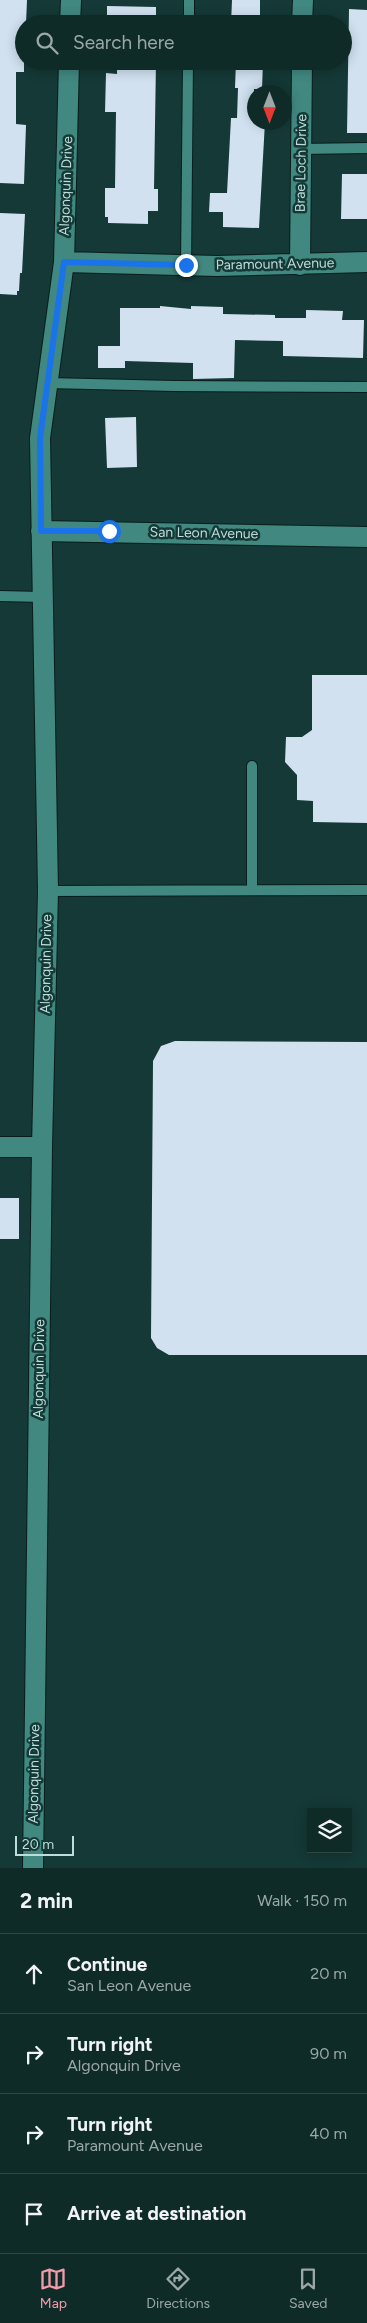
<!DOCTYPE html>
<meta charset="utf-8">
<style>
body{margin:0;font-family:Figtree,sans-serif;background:#183330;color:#f1f3f6}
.controls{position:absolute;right:15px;bottom:15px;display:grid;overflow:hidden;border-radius:0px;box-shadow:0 2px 12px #0003}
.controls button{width:45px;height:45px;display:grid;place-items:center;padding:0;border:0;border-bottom:1px solid #2f4745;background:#0f2b28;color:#f1f3f6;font:25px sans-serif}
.compass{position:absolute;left:247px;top:85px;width:45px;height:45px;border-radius:50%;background:#0f2b28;box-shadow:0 2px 12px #0003;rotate:180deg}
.scale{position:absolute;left:15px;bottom:12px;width:59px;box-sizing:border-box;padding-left:5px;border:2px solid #bcddd9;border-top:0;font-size:14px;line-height:18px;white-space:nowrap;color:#bcddd9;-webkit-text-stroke:4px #143936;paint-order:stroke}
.stop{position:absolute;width:15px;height:15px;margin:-11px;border:4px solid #1a73e8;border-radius:50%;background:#fff}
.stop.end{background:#1a73e8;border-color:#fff;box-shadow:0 1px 5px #0008}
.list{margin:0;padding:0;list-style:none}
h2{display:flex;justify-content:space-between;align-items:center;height:65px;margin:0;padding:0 20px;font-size:21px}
h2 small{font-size:16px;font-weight:400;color:#9ba7a8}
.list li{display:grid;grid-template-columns:32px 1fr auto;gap:15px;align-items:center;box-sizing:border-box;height:80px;padding:0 20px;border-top:1px solid #2f4745}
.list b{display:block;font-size:19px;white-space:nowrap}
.list p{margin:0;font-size:16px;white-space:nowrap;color:#9ba7a8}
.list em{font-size:16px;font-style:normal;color:#9ba7a8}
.icon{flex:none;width:28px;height:28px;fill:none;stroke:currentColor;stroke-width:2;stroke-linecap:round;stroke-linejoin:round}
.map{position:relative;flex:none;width:367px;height:1868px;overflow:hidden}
.search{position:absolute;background:#0f2b28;box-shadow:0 2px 12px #0003;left:15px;right:15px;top:15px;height:55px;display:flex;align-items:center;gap:12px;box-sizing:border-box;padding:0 18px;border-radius:28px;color:#9ba7a8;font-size:19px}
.sheet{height:385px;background:#0f2b28}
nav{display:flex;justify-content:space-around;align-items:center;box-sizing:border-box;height:70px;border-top:1px solid #2f4745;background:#0f2b28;font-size:14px;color:#9ba7a8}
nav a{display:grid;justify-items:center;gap:2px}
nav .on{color:#f39aab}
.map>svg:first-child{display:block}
.building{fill:#d1e1f0}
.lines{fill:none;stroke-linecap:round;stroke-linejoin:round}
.lane-casing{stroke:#081e1c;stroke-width:12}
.street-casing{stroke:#081e1c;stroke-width:22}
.lane{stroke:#418881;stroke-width:10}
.street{stroke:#418881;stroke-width:20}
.route{stroke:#1a73e8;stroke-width:6}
.labels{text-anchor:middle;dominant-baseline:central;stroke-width:5;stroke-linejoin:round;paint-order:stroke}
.street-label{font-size:14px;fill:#bcddd9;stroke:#143936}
</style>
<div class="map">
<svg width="367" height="1868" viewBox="0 0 367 1868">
<rect width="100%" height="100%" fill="#143936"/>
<!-- building -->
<path class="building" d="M 0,0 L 27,0 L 26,24 L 24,24 L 24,72 L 16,72 L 16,124 L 26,125 L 24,184 L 0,183 Z
M 232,0 L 260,0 L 260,24 L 231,24 Z
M 107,6 L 156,7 L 156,24 L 121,24 L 121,22 L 107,21 Z
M 349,9 L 367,10 L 367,133 L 347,133 Z
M 117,61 L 156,61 L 154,189 L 158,189 L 158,211 L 148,211 L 148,224 L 108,223 L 108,217 L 105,217 L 105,188 L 115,188 L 116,112 L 105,112 L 106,73 L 117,74 Z
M 236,61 L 263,61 L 262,89 L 254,89 L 254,122 L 265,122 L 259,228 L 223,227 L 223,212 L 209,212 L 210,193 L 227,193 L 231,118 L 237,118 L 238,88 L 235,88 Z
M 342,174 L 367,174 L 367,219 L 341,219 Z
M 0,213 L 25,214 L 22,273 L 20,273 L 19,291 L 17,291 L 17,295 L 0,294 Z
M 160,306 L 191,309 L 191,306 L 223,307 L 223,314 L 275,315 L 275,318 L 306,318 L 306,310 L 343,311 L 342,320 L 364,320 L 363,358 L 283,356 L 283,341 L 235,340 L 234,378 L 193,379 L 193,363 L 125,361 L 125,368 L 98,368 L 98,346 L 120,346 L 120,308 L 160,308 Z
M 136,417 L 137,467 L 107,468 L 105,418 Z
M 312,675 L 367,675 L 367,823 L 313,822 L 313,801 L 297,800 L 297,775 L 285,762 L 286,737 L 302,737 L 312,730 Z
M 175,1041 L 367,1042 L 367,1355 L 169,1355 L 157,1348 L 151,1338 L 153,1061 L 161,1046 Z
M 0,1198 L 19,1198 L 19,1239 L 0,1239 Z"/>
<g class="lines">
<defs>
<path id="lane" d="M 189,24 L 189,0
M 301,149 L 367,148
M 186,265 L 188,61
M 48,383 L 174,386 L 367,387
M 0,596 L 42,597
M 252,890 L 252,766
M 48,891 L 367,890"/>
<path id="street" d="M 70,24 L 71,0
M 302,24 L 303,0
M 64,262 L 217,266 L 367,262
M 300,265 L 302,61
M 41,531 L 367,537
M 0,1147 L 42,1147
M 33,1868 L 42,1147 L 48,891 L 40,438 L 64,262 L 69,61"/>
</defs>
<!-- lane casing -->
<use href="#lane" class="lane-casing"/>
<!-- street casing -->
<use href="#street" class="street-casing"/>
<!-- lane -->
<use href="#lane" class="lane"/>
<!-- street -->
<use href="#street" class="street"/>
</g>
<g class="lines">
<!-- route -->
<path class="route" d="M 109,531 L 41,531 L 40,438 L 64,262 L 186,265"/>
</g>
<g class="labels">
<!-- street labels -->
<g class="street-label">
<text transform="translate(301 163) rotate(-89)">Brae Loch Drive</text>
<text transform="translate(66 186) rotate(-88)">Algonquin Drive</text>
<text transform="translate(275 264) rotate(-1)">Paramount Avenue</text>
<text transform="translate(204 533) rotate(1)">San Leon Avenue</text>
<text transform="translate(46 964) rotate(-89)">Algonquin Drive</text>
<text transform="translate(39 1369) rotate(-89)">Algonquin Drive</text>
<text transform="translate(34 1774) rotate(-89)">Algonquin Drive</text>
</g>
</g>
</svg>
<div class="controls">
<button><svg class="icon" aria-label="layers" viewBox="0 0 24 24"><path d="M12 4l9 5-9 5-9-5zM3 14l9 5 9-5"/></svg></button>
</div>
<svg class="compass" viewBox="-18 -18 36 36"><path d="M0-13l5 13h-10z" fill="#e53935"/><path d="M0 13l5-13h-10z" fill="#9ba7a8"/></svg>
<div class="scale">20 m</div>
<div class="stop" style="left:109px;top:531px"></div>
<div class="stop end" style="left:186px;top:265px"></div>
<div class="search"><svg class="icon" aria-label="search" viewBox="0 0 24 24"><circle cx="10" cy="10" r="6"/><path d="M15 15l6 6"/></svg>Search here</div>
</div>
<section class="sheet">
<h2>2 min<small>Walk · 150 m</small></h2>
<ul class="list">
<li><svg class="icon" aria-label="ahead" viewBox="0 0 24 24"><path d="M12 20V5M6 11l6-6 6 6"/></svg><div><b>Continue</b><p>San Leon Avenue</p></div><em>20 m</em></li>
<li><svg class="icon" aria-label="right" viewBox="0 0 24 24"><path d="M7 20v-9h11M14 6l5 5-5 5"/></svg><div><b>Turn right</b><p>Algonquin Drive</p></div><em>90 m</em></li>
<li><svg class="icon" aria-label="right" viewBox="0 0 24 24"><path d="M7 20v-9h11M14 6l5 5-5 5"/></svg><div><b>Turn right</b><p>Paramount Avenue</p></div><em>40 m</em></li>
<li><svg class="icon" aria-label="arrive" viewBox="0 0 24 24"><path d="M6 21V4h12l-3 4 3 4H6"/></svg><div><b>Arrive at destination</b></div></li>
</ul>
</section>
<nav>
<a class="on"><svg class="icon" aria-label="map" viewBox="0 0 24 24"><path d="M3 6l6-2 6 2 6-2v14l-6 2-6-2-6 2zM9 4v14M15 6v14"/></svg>Map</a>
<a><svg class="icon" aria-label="directions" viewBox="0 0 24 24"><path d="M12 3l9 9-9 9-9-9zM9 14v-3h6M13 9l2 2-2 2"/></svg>Directions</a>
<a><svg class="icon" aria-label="saved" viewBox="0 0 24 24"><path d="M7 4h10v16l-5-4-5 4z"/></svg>Saved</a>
</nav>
